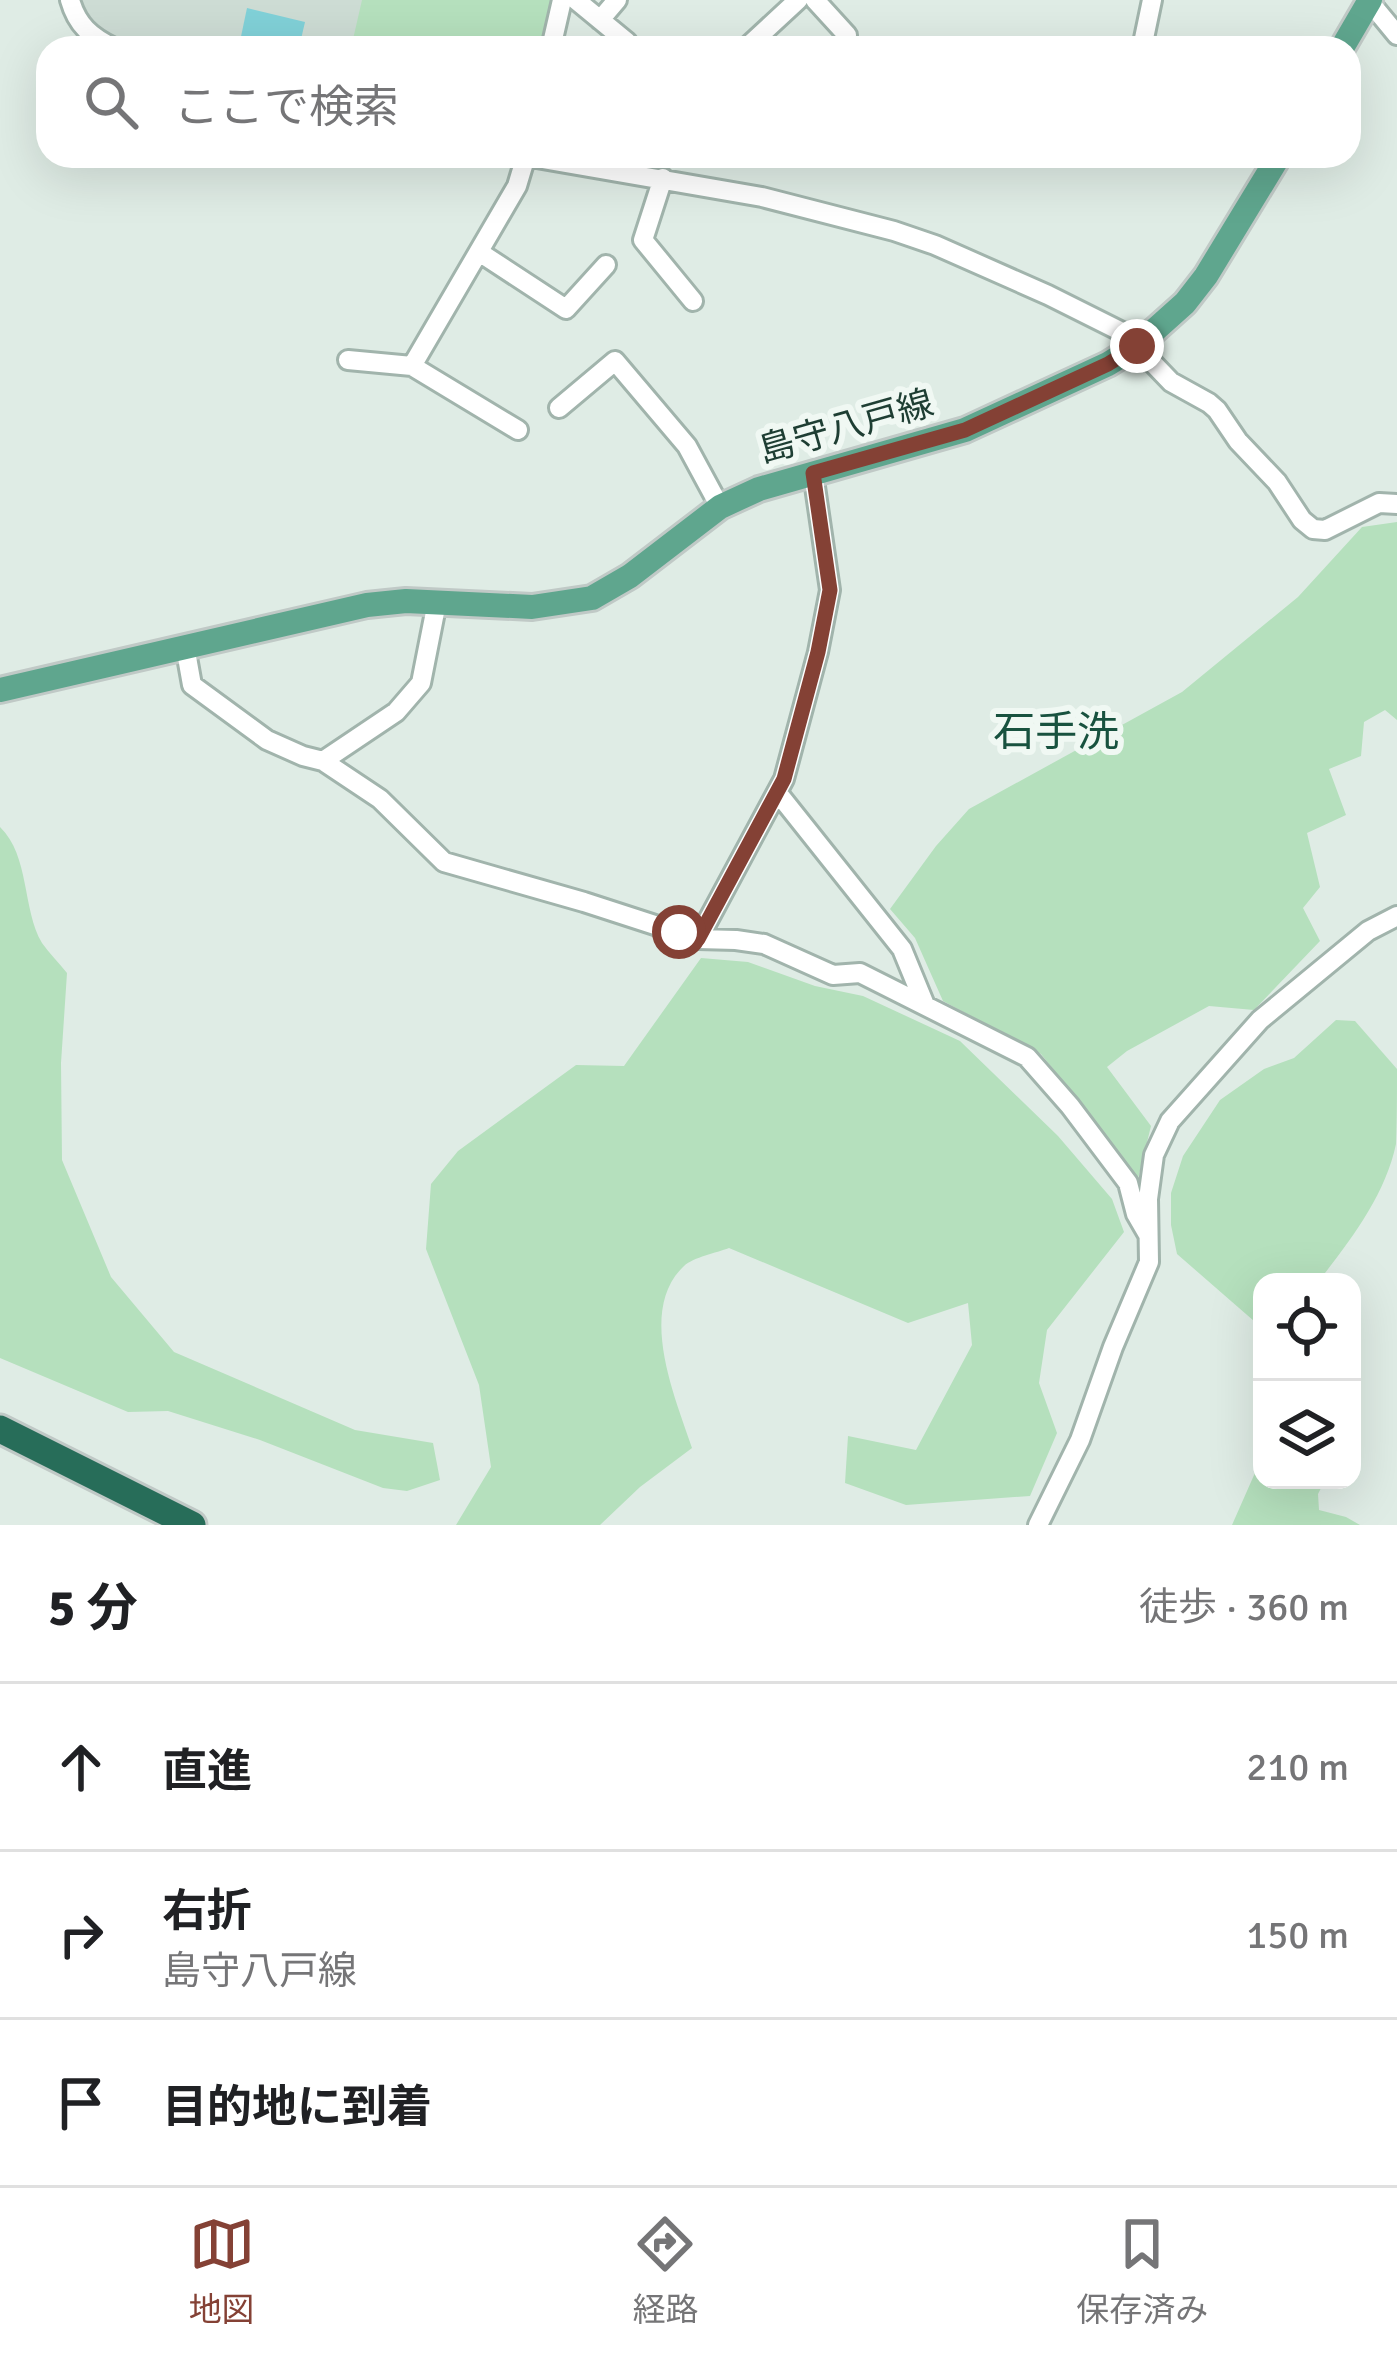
<!DOCTYPE html>
<html lang="ja">
<meta charset="utf-8">
<style>
body{margin:0;font-family:Signika,"Noto Sans JP",sans-serif;background:#f2f2f2;color:#202124}
.controls{position:absolute;right:36px;bottom:36px;display:grid;overflow:hidden;border-radius:24px;box-shadow:0 12px 48px #0002}
.controls button{width:108px;height:108px;display:grid;place-items:center;padding:0;border:0;border-bottom:3px solid #e0e0e0;background:#fff;color:#202124;font:60px sans-serif}
.stop{position:absolute;width:36px;height:36px;margin:-27px;border:9px solid #844135;border-radius:50%;background:#fff}
.stop.end{background:#844135;border-color:#fff;box-shadow:0 3px 12px #0008}
.list{margin:0;padding:0;list-style:none}
h2{display:flex;justify-content:space-between;align-items:center;height:156px;margin:0;padding:0 48px;font-size:51px}
h2 small{font-size:39px;font-weight:400;color:#757577}
.list li{display:grid;grid-template-columns:78px 1fr auto;gap:36px;align-items:center;box-sizing:border-box;height:168px;padding:0 48px;border-top:3px solid #e0e0e0}
.list b{display:block;font-size:45px;white-space:nowrap}
.list p{margin:0;font-size:39px;white-space:nowrap;color:#757577}
.list em{font-size:39px;font-style:normal;color:#757577}
.icon{flex:none;width:66px;height:66px;fill:none;stroke:currentColor;stroke-width:2;stroke-linecap:round;stroke-linejoin:round}
.map{position:relative;flex:none;width:1397px;height:1525px;overflow:hidden}
.search{position:absolute;background:#fff;box-shadow:0 12px 48px #0002;left:36px;right:36px;top:36px;height:132px;display:flex;align-items:center;gap:30px;box-sizing:border-box;padding:0 42px;border-radius:36px;color:#757577;font-size:45px}
.sheet{height:660px;background:#fff}
nav{display:flex;justify-content:space-around;align-items:center;box-sizing:border-box;height:168px;border-top:3px solid #e0e0e0;background:#fff;font-size:33px;color:#757577}
nav a{display:grid;justify-items:center;gap:6px}
nav .on{color:#844135}
.map>svg:first-child{display:block}
.built{fill:#cddcd4}
.green{fill:#b5e0bd}
.water{fill:#81d1d8}
.lines{fill:none;stroke-linecap:round;stroke-linejoin:round}
.minor-casing{stroke:#a1b4ac;stroke-width:24}
.major-casing{stroke:#c0c9c6;stroke-width:30}
.highway-casing{stroke:#c0c9c6;stroke-width:33}
.minor{stroke:#fff;stroke-width:18}
.major{stroke:#5fa68e;stroke-width:24}
.highway{stroke:#276d59;stroke-width:27}
.route{stroke:#844135;stroke-width:15}
.labels{text-anchor:middle;dominant-baseline:central;stroke-width:12;stroke-linejoin:round;paint-order:stroke}
.street-label{font-size:36px;fill:#1e3e33;stroke:#f0f8f3}
.quarter-label{font-size:42px;fill:#18523f;stroke:#f0f8f3}
</style>
<div class="map">
<svg width="1397" height="1525" viewBox="0 0 1397 1525">
<rect width="100%" height="100%" fill="#dfece5"/>
<!-- built -->
<path class="built" d="M 79,0 L 556,0 L 546,48 L 145,48 L 112,38 L 99,29 Z"/>
<!-- green -->
<path class="green" d="M 362,0 L 551,0 L 540,48 L 351,48 Z
M 1397,522 L 1397,720 L 1385,710 L 1364,722 L 1361,756 L 1329,769 L 1346,815 L 1307,833 L 1320,887 L 1303,908 L 1320,941 L 1254,1010 L 1209,1006 L 1127,1051 L 1107,1067 L 1151,1126 L 1137,1183 L 1106,1136 L 1041,1054 L 943,1001 L 915,938 L 890,909 L 936,846 L 969,809 L 1182,692 L 1298,597 L 1362,527 Z
M 0,827 C 30,856 22,909 42,943 C 49,953 59,963 67,973 L 61,1063 L 62,1160 L 111,1277 L 174,1352 L 355,1430 L 433,1443 L 440,1480 L 407,1491 L 383,1488 L 260,1440 L 168,1411 L 128,1412 L 0,1358 Z
M 701,958 L 748,962 L 815,986 L 863,996 L 960,1041 L 1058,1136 L 1112,1199 L 1124,1232 L 1047,1330 L 1039,1383 L 1057,1433 L 1030,1496 L 906,1505 L 845,1483 L 848,1436 L 916,1450 L 972,1345 L 968,1303 L 908,1323 L 729,1248 C 716,1253 694,1257 684,1266 C 637,1310 675,1397 692,1448 L 640,1487 L 600,1525 L 456,1525 L 491,1467 L 479,1385 L 426,1249 L 431,1184 L 458,1151 L 576,1065 L 624,1066 Z
M 1336,1020 L 1355,1021 L 1397,1069 C 1397,1092 1397,1121 1396,1144 C 1385,1196 1350,1241 1318,1282 L 1262,1282 L 1262,1328 L 1177,1254 L 1171,1225 L 1171,1193 L 1183,1156 L 1220,1100 L 1264,1069 L 1294,1058 Z
M 1262,1457 L 1262,1480 L 1325,1480 L 1318,1494 L 1319,1510 L 1346,1517 L 1360,1525 L 1232,1525 Z"/>
<!-- water -->
<path class="water" d="M 247,8 L 305,22 L 299,48 L 239,46 Z"/>
<g class="lines">
<defs>
<path id="minor" d="M 70,0 C 77,25 91,37 114,48
M 576,0 L 627,42
M 815,0 L 847,35
M 1369,1 L 1397,35
M 600,20 L 617,0
M 551,48 L 562,0
M 746,48 L 798,0
M 1142,48 L 1152,0
M 525,156 L 762,197 L 894,231 L 935,245 L 1048,295 L 1124,333 L 1171,382 L 1209,403 L 1217,410 L 1238,441 L 1277,482 L 1302,520 L 1313,529 L 1325,530 L 1379,503 L 1397,504
M 663,178 L 643,240 L 693,301
M 479,252 L 566,309 L 606,265
M 348,360 L 412,366 L 517,186 L 526,156
M 412,366 L 518,430
M 559,408 L 615,361 L 687,446 L 720,507
M 185,646 L 192,685 L 267,740 L 303,756 L 323,761 L 380,799 L 444,862 L 584,902 L 698,939 L 736,940 L 764,944 L 833,975 L 860,973 L 1027,1057 L 1070,1106 L 1128,1183 L 1136,1214 L 1147,1233
M 323,761 L 396,712 L 421,683 L 437,602
M 777,792 L 902,949 L 925,1005
M 698,939 L 784,779 L 818,652 L 830,590 L 813,473
M 1038,1525 L 1080,1440 L 1113,1347 L 1149,1262 L 1148,1199 L 1154,1155 L 1170,1121 L 1260,1020 L 1368,931 L 1397,916"/>
<path id="major" d="M 1342,48 L 1370,0
M 0,690 L 367,605 L 406,601 L 532,607 L 592,598 L 630,576 L 720,507 L 759,489 L 965,430 L 1108,364 L 1137,346 L 1185,303 L 1206,276 L 1279,156"/>
<path id="highway" d="M 0,1429 L 192,1525"/>
</defs>
<!-- minor casing -->
<use href="#minor" class="minor-casing"/>
<!-- major casing -->
<use href="#major" class="major-casing"/>
<!-- highway casing -->
<use href="#highway" class="highway-casing"/>
<!-- minor -->
<use href="#minor" class="minor"/>
<!-- major -->
<use href="#major" class="major"/>
<!-- highway -->
<use href="#highway" class="highway"/>
</g>
<g class="lines">
<!-- route -->
<path class="route" d="M 679,932 L 698,939 L 784,779 L 818,652 L 830,590 L 813,473 L 965,430 L 1108,364 L 1137,346"/>
</g>
<g class="labels">
<!-- street labels -->
<g class="street-label">
<text transform="translate(846 427) rotate(-16)">島守八戸線</text>
</g>
<!-- quarter labels -->
<g class="quarter-label">
<text x="1056" y="732">石手洗</text>
</g>
</g>
</svg>
<div class="controls">
<button><svg class="icon" aria-label="locate" viewBox="0 0 24 24"><circle cx="12" cy="12" r="6"/><path d="M12 2v4M12 18v4M2 12h4M18 12h4"/></svg></button>
<button><svg class="icon" aria-label="layers" viewBox="0 0 24 24"><path d="M12 4l9 5-9 5-9-5zM3 14l9 5 9-5"/></svg></button>
</div>
<div class="stop" style="left:679px;top:932px"></div>
<div class="stop end" style="left:1137px;top:346px"></div>
<div class="search"><svg class="icon" aria-label="search" viewBox="0 0 24 24"><circle cx="10" cy="10" r="6"/><path d="M15 15l6 6"/></svg>ここで検索</div>
</div>
<section class="sheet">
<h2>5 分<small>徒歩 · 360 m</small></h2>
<ul class="list">
<li><svg class="icon" aria-label="ahead" viewBox="0 0 24 24"><path d="M12 20V5M6 11l6-6 6 6"/></svg><div><b>直進</b></div><em>210 m</em></li>
<li><svg class="icon" aria-label="right" viewBox="0 0 24 24"><path d="M7 20v-9h11M14 6l5 5-5 5"/></svg><div><b>右折</b><p>島守八戸線</p></div><em>150 m</em></li>
<li><svg class="icon" aria-label="arrive" viewBox="0 0 24 24"><path d="M6 21V4h12l-3 4 3 4H6"/></svg><div><b>目的地に到着</b></div></li>
</ul>
</section>
<nav>
<a class="on"><svg class="icon" aria-label="map" viewBox="0 0 24 24"><path d="M3 6l6-2 6 2 6-2v14l-6 2-6-2-6 2zM9 4v14M15 6v14"/></svg>地図</a>
<a><svg class="icon" aria-label="directions" viewBox="0 0 24 24"><path d="M12 3l9 9-9 9-9-9zM9 14v-3h6M13 9l2 2-2 2"/></svg>経路</a>
<a><svg class="icon" aria-label="saved" viewBox="0 0 24 24"><path d="M7 4h10v16l-5-4-5 4z"/></svg>保存済み</a>
</nav>
